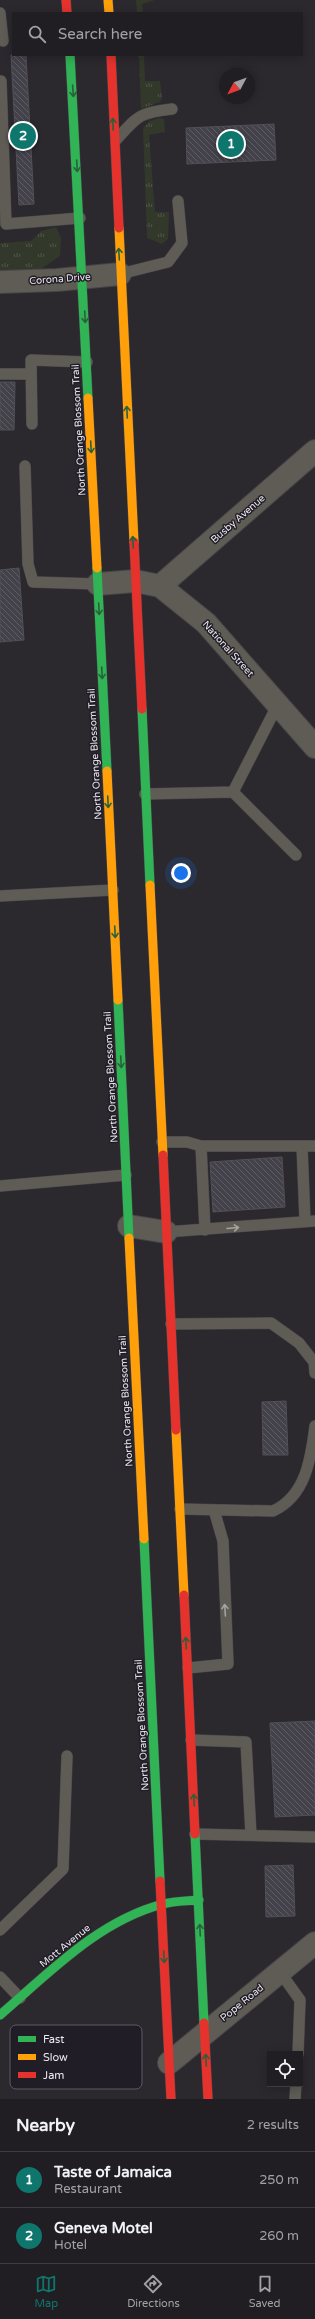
<!DOCTYPE html>
<style>
body{margin:0;font-family:"Varela Round",sans-serif;background:#2d2b2f;color:#f1f3f6}
.controls{position:absolute;right:12px;bottom:12px;display:grid;overflow:hidden;border-radius:0px;box-shadow:0 2px 10px #0003}
.controls button{width:36px;height:36px;display:grid;place-items:center;padding:0;border:0;border-bottom:1px solid #3d3c40;background:#201e22;color:#f1f3f6;font:20px sans-serif}
.compass{position:absolute;left:219px;top:68px;width:36px;height:36px;border-radius:50%;background:#201e22;box-shadow:0 2px 10px #0003;rotate:229deg}
.you{position:absolute;left:181px;top:873px;width:14px;height:14px;margin:-10px;border:3px solid #fff;border-radius:50%;background:#1a73e8;box-shadow:0 0 0 6px #1a73e833}
.badge{display:grid;place-items:center;width:26px;height:26px;border-radius:50%;background:#0f766e;color:#fff;font-size:13px;font-weight:700}
.pin{position:absolute;translate:-50% -50%;border:2px solid #fff;box-shadow:0 1px 4px #0006}
.list{margin:0;padding:0;list-style:none}
h2{display:flex;justify-content:space-between;align-items:center;height:52px;margin:0;padding:0 16px;font-size:17px}
h2 small{font-size:13px;font-weight:400;color:#a2a2a5}
.list li{display:grid;grid-template-columns:26px 1fr auto;gap:12px;align-items:center;box-sizing:border-box;height:56px;padding:0 16px;border-top:1px solid #3d3c40}
.list b{display:block;font-size:15px;white-space:nowrap}
.list p{margin:0;font-size:13px;white-space:nowrap;color:#a2a2a5}
.list em{font-size:13px;font-style:normal;color:#a2a2a5}
.icon{flex:none;width:22px;height:22px;fill:none;stroke:currentColor;stroke-width:2;stroke-linecap:round;stroke-linejoin:round}
.map{position:relative;flex:none;width:315px;height:2099px;overflow:hidden}
.search{position:absolute;background:#201e22;box-shadow:0 2px 10px #0003;left:12px;right:12px;top:12px;height:44px;display:flex;align-items:center;gap:10px;box-sizing:border-box;padding:0 14px;border-radius:0px;color:#a2a2a5;font-size:15px}
.sheet{height:164px;background:#201e22}
nav{display:flex;justify-content:space-around;align-items:center;box-sizing:border-box;height:56px;border-top:1px solid #3d3c40;background:#201e22;font-size:11px;color:#a2a2a5}
nav a{display:grid;justify-items:center;gap:2px}
nav .on{color:#0f766e}
.map>svg:first-child{display:block}
.grass{fill:url(#grass-tufts)}
.building{fill:url(#building-back-hatch);stroke:#525056}
.lines{fill:none;stroke-linecap:round;stroke-linejoin:round}
.lane-casing{stroke:#464448;stroke-width:12}
.street-casing{stroke:#464448;stroke-width:24}
.fast-casing{stroke:#464448;stroke-width:10}
.slow-casing{stroke:#464448;stroke-width:10}
.jam-casing{stroke:#464448;stroke-width:10}
.lane{stroke:#5f5c55;stroke-width:11}
.street{stroke:#5f5c55;stroke-width:22}
.fast{stroke:#30b455;stroke-width:9}
.slow{stroke:#ff9f0a;stroke-width:9}
.jam{stroke:#e5322d;stroke-width:9}
.oneway{stroke:#28613b}
.oneway2{stroke:#a5a2a2}
.labels{text-anchor:middle;dominant-baseline:central;stroke-width:3;stroke-linejoin:round;paint-order:stroke}
.street-label{font-size:10px;fill:#ebe8ef;stroke:#211d26}
.key{fill:#211d26;stroke:#5e5a62;stroke-width:1}
.key-label{font-size:11px;fill:#ebe8ef}
</style>
<div class="map">
<svg width="315" height="2099" viewBox="0 0 315 2099">
<defs>
<pattern id="grass-tufts" width="24" height="20" patternUnits="userSpaceOnUse"><rect width="24" height="20" fill="#32382a"/><path d="M3 7l-1-3M5 7V3M7 7l1-3M15 17l-1-3M17 17v-4M19 17l1-3" fill="none" stroke="#505549"/></pattern>
<pattern id="building-back-hatch" width="6" height="6" patternUnits="userSpaceOnUse"><rect width="6" height="6" fill="#43424a"/><path d="M-1 5l2 2M0 0l6 6M5-1l2 2" fill="none" stroke="#5e5d64"/></pattern>
</defs>
<rect width="100%" height="100%" fill="#2b282e"/>
<!-- grass -->
<path class="grass" d="M 136,0 L 155,0 L 142,4 L 143,13 L 137,13 Z
M 139,55 L 144,55 L 145,81 L 160,81 L 162,98 L 160,102 L 141,109 Z
M 159,118 L 164,119 L 165,132 L 149,135 L 155,212 L 169,212 L 168,239 L 162,244 L 147,238 L 143,128 L 150,121 Z
M 56,227 L 61,238 L 60,256 L 41,269 L 0,271 L 0,243 L 31,241 L 41,231 Z"/>
<!-- building -->
<path class="building" d="M 11,55 L 26,55 L 34,204 L 19,205 Z
M 274,124 L 276,160 L 187,164 L 186,128 Z
M 0,382 L 15,382 L 14,430 L 0,430 Z
M 19,568 L 24,640 L 0,642 L 0,570 Z
M 282,1157 L 285,1207 L 213,1212 L 210,1162 Z
M 286,1401 L 288,1455 L 263,1455 L 262,1402 Z
M 315,1721 L 315,1815 L 275,1817 L 270,1723 Z
M 293,1865 L 295,1916 L 266,1917 L 265,1866 Z"/>
<g class="lines">
<defs>
<path id="lane" d="M 0,13 L 3,41
M 1,81 L 6,224 L 80,218
M 116,140 C 138,116 138,113 172,109
M 120,274 L 168,262 L 182,243 L 178,201
M 0,374 L 31,374
M 32,424 L 31,360 L 87,362
M 25,466 L 28,564 L 33,582 L 98,584
M 233,792 L 296,855
M 145,794 L 233,792 L 278,704
M 0,896 L 113,890
M 162,1142 L 187,1142 L 201,1146 L 315,1146
M 201,1146 L 205,1230
M 302,1146 L 305,1221
M 0,1186 L 126,1175
M 166,1232 L 315,1221
M 171,1324 L 271,1323 L 299,1343 L 314,1362 L 315,1373
M 180,1509 L 273,1511 C 306,1496 311,1458 315,1426
M 188,1668 L 228,1664 L 223,1541 L 214,1510
M 191,1740 L 246,1742 L 251,1835
M 195,1834 L 315,1837
M 0,1930 L 63,1869 L 67,1756
M 280,1972 L 300,2000 L 298,2054
M 0,1977 L 20,1998
M 295,2099 L 296,2084"/>
<path id="street" d="M 0,282 L 57,280 L 120,274
M 98,584 L 135,581 L 160,586 L 206,623 L 315,747
M 160,586 L 315,451
M 129,1226 L 166,1232
M 169,2063 L 315,1943"/>
<path id="fast" d="M 70,55 L 88,398
M 97,568 L 107,771
M 142,709 L 150,885
M 118,1000 L 129,1238
M 144,1539 L 160,1881
M 195,1834 L 204,2023
M 0,2015 C 49,1973 98,1921 163,1904 C 174,1901 187,1901 199,1900"/>
<path id="slow" d="M 108,0 L 109,13
M 119,228 L 134,542
M 88,398 L 97,568
M 107,771 L 118,1000
M 150,885 L 163,1155
M 129,1238 L 144,1539
M 176,1430 L 184,1595"/>
<path id="jam" d="M 66,0 L 67,13
M 111,55 L 119,228
M 134,542 L 142,709
M 163,1155 L 176,1430
M 184,1595 L 195,1834
M 160,1881 L 171,2099
M 204,2023 L 208,2099"/>
</defs>
<!-- lane casing -->
<use href="#lane" class="lane-casing"/>
<!-- street casing -->
<use href="#street" class="street-casing"/>
<!-- fast casing -->
<use href="#fast" class="fast-casing"/>
<!-- slow casing -->
<use href="#slow" class="slow-casing"/>
<!-- jam casing -->
<use href="#jam" class="jam-casing"/>
<!-- lane -->
<use href="#lane" class="lane"/>
<!-- street -->
<use href="#street" class="street"/>
<!-- fast -->
<use href="#fast" class="fast"/>
<!-- slow -->
<use href="#slow" class="slow"/>
<!-- jam -->
<use href="#jam" class="jam"/>
</g>
<!-- one-way arrows -->
<defs><path id="oneway-shaft" d="M-6 0H5M1.5-3L5.5 0L1.5 3" fill="none" stroke-width="1.6" stroke-linecap="round" stroke-linejoin="round"/></defs>
<g class="oneway">
<use href="#oneway-shaft" transform="translate(73 91) rotate(86)"/>
<use href="#oneway-shaft" transform="translate(113 124) rotate(-92)"/>
<use href="#oneway-shaft" transform="translate(77 166) rotate(87)"/>
<use href="#oneway-shaft" transform="translate(119 254) rotate(-93)"/>
<use href="#oneway-shaft" transform="translate(85 317) rotate(87)"/>
<use href="#oneway-shaft" transform="translate(127 412) rotate(-93)"/>
<use href="#oneway-shaft" transform="translate(91 447) rotate(87)"/>
<use href="#oneway-shaft" transform="translate(133 542) rotate(-93)"/>
<use href="#oneway-shaft" transform="translate(99 609) rotate(87)"/>
<use href="#oneway-shaft" transform="translate(102 673) rotate(87)"/>
<use href="#oneway-shaft" transform="translate(108 802) rotate(87)"/>
<use href="#oneway-shaft" transform="translate(115 932) rotate(87)"/>
<use href="#oneway-shaft" transform="translate(121 1062) rotate(87)"/>
<use href="#oneway-shaft" transform="translate(186 1643) rotate(-93)"/>
<use href="#oneway-shaft" transform="translate(194 1800) rotate(-93)"/>
<use href="#oneway-shaft" transform="translate(200 1930) rotate(-93)"/>
<use href="#oneway-shaft" transform="translate(164 1957) rotate(87)"/>
<use href="#oneway-shaft" transform="translate(206 2060) rotate(-93)"/>
</g>
<g class="oneway2">
<use href="#oneway-shaft" transform="translate(233 1228) rotate(-5)"/>
<use href="#oneway-shaft" transform="translate(225 1610) rotate(-94)"/>
</g>
<g class="labels">
<!-- street labels -->
<g class="street-label">
<text transform="translate(60 279) rotate(-4)">Corona Drive</text>
<text transform="translate(79 430) rotate(-93)">North Orange Blossom Trail</text>
<text transform="translate(238 519) rotate(-41)">Busby Avenue</text>
<text transform="translate(228 649) rotate(48)">National Street</text>
<text transform="translate(95 754) rotate(-93)">North Orange Blossom Trail</text>
<text transform="translate(111 1077) rotate(-93)">North Orange Blossom Trail</text>
<text transform="translate(126 1401) rotate(-93)">North Orange Blossom Trail</text>
<text transform="translate(142 1725) rotate(-93)">North Orange Blossom Trail</text>
<text transform="translate(65 1946) rotate(-39)">Mott Avenue</text>
<text transform="translate(242 2003) rotate(-39)">Pope Road</text>
</g>
</g>
<!-- legend -->
<rect x="10" y="2025" width="132" height="64" rx="6" class="key"/>
<rect x="18" y="2036" width="18" height="6" fill="#30b455"/>
<rect x="18" y="2054" width="18" height="6" fill="#ff9f0a"/>
<rect x="18" y="2072" width="18" height="6" fill="#e5322d"/>
<g class="key-label">
<text x="43" y="2043">Fast</text>
<text x="43" y="2061">Slow</text>
<text x="43" y="2079">Jam</text>
</g>
</svg>
<div class="controls">
<button><svg class="icon" aria-label="locate" viewBox="0 0 24 24"><circle cx="12" cy="12" r="6"/><path d="M12 2v4M12 18v4M2 12h4M18 12h4"/></svg></button>
</div>
<svg class="compass" viewBox="-18 -18 36 36"><path d="M0-13l5 13h-10z" fill="#e53935"/><path d="M0 13l5-13h-10z" fill="#a2a2a5"/></svg>
<div class="you"></div>
<div class="pin badge" style="left:231px;top:144px">1</div>
<div class="pin badge" style="left:23px;top:136px">2</div>
<div class="search"><svg class="icon" aria-label="search" viewBox="0 0 24 24"><circle cx="10" cy="10" r="6"/><path d="M15 15l6 6"/></svg>Search here</div>
</div>
<section class="sheet">
<h2>Nearby<small>2 results</small></h2>
<ul class="list">
<li><span class="badge">1</span><div><b>Taste of Jamaica</b><p>Restaurant</p></div><em>250 m</em></li>
<li><span class="badge">2</span><div><b>Geneva Motel</b><p>Hotel</p></div><em>260 m</em></li>
</ul>
</section>
<nav>
<a class="on"><svg class="icon" aria-label="map" viewBox="0 0 24 24"><path d="M3 6l6-2 6 2 6-2v14l-6 2-6-2-6 2zM9 4v14M15 6v14"/></svg>Map</a>
<a><svg class="icon" aria-label="directions" viewBox="0 0 24 24"><path d="M12 3l9 9-9 9-9-9zM9 14v-3h6M13 9l2 2-2 2"/></svg>Directions</a>
<a><svg class="icon" aria-label="saved" viewBox="0 0 24 24"><path d="M7 4h10v16l-5-4-5 4z"/></svg>Saved</a>
</nav>
